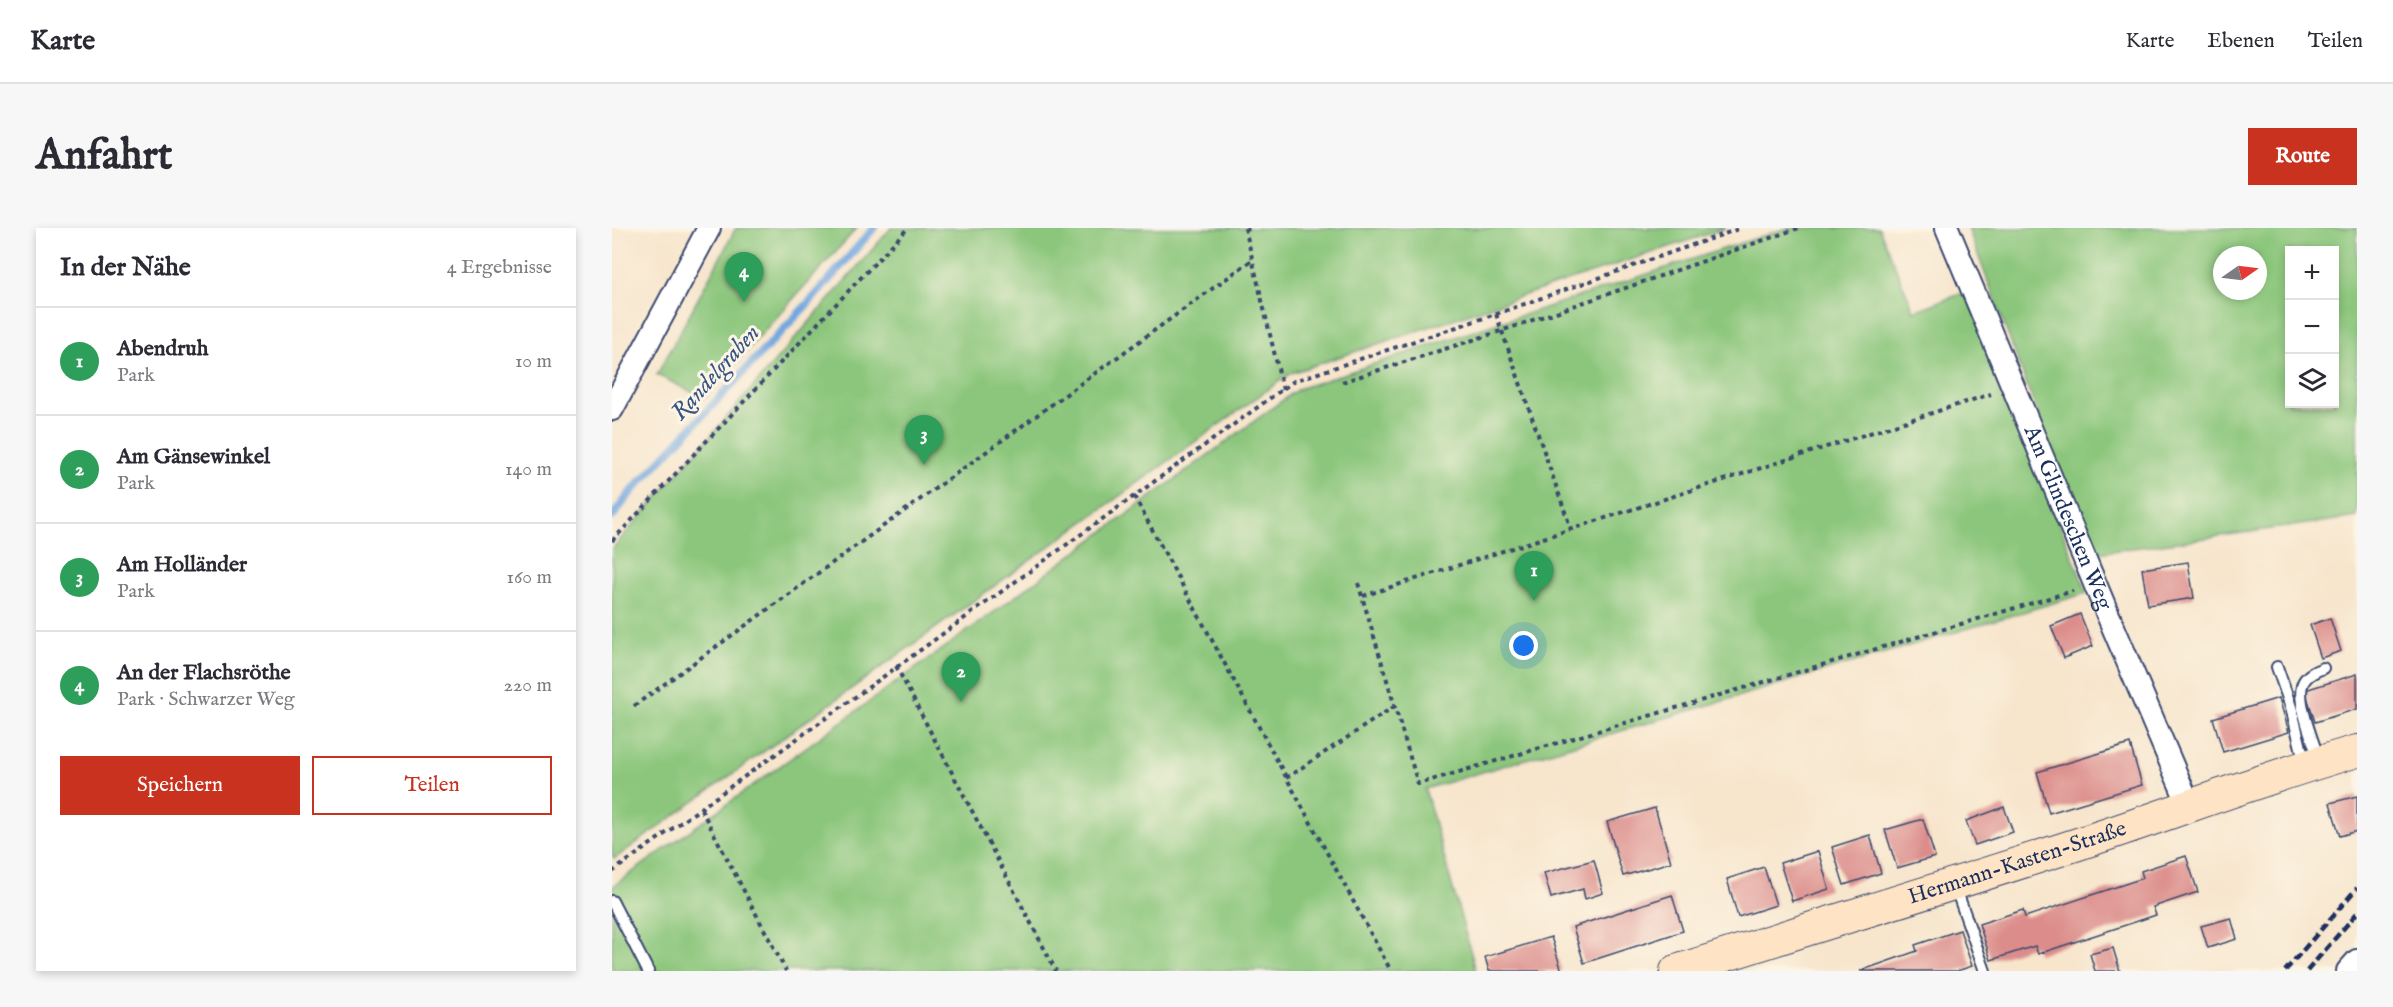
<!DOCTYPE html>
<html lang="de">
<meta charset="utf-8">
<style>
body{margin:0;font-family:"IM FELL English",serif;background:#f7f7f7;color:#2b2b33}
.controls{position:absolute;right:18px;top:18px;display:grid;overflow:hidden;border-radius:0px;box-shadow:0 3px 9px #0003}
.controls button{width:54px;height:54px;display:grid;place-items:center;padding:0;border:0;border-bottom:2px solid #e1e1e2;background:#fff;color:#2b2b33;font:30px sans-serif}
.compass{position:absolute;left:1601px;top:18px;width:54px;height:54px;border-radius:50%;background:#fff;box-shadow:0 3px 9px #0003;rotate:76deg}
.you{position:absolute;left:912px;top:418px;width:21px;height:21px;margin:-15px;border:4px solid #fff;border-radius:50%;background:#1a73e8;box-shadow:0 0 0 9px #1a73e833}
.badge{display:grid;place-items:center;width:39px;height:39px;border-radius:50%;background:#c8321e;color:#fff;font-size:20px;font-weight:700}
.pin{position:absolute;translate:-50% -50px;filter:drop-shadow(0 2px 3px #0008)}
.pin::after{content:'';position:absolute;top:32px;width:21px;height:18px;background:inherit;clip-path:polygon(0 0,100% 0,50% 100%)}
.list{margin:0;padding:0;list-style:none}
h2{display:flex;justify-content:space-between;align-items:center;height:78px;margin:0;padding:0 24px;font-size:26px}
h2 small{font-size:20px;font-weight:400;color:#7c7c81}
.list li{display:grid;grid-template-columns:39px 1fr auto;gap:18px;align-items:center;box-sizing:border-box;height:108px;padding:0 24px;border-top:2px solid #e1e1e2}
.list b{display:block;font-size:22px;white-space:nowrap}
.list p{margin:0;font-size:20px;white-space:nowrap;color:#7c7c81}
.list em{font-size:20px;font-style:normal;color:#7c7c81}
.actions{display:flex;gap:12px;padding:18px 24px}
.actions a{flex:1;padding:14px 0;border:2px solid #c8321e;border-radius:0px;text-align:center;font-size:21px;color:#c8321e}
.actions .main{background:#c8321e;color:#fff}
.icon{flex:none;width:33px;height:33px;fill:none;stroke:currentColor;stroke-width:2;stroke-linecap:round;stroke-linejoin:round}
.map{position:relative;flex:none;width:1745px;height:743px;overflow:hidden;border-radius:0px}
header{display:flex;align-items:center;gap:36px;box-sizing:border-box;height:84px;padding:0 30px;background:#fff;border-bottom:2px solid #e1e1e2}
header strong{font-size:28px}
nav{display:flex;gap:33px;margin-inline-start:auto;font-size:21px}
.intro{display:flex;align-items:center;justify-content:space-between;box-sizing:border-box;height:144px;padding:0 36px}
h1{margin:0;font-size:42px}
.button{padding:15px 27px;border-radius:0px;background:#c8321e;color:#fff;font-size:21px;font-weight:700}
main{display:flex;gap:36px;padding:0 36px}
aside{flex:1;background:#fff;border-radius:0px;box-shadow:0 3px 9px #0003}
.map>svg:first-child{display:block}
.green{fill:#8bc67b;stroke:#537a6c;stroke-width:1.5;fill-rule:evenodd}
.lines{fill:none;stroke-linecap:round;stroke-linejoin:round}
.stream{stroke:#72a7df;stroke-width:8}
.building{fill:#dc8d8b}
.lane-casing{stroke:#3c4a6e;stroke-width:14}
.street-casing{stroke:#3c4a6e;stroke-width:26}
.secondary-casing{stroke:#3c4a6e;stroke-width:34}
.path{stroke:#3c4a6e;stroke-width:4;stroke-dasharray:4.5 4.5;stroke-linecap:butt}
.lane{stroke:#fff;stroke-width:10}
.street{stroke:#fff;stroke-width:22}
.secondary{stroke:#fee4c5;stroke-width:32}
.rail{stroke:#1b2f5e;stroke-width:4.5;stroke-dasharray:9 4.5;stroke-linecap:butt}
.labels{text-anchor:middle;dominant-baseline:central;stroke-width:6;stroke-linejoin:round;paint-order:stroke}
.street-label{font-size:22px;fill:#1b2f5e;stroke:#fcf5e5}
.water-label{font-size:24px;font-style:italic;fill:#355385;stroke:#fcf5e5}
</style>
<header>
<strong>Karte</strong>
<nav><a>Karte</a><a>Ebenen</a><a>Teilen</a></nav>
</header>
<div class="intro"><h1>Anfahrt</h1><a class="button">Route</a></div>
<main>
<aside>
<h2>In der Nähe<small>4 Ergebnisse</small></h2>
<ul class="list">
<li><span class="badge" style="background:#2e9e5b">1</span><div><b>Abendruh</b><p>Park</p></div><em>10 m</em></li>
<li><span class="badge" style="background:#2e9e5b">2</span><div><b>Am Gänsewinkel</b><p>Park</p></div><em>140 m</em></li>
<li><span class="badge" style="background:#2e9e5b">3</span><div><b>Am Holländer</b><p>Park</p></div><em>160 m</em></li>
<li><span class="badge" style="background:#2e9e5b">4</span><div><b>An der Flachsröthe</b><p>Park · Schwarzer Weg</p></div><em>220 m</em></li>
</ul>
<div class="actions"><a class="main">Speichern</a><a>Teilen</a></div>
</aside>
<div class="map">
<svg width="1745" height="743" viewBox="0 0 1745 743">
<rect width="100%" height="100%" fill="#fcf5e5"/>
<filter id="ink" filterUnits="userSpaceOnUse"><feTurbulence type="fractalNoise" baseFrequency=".0167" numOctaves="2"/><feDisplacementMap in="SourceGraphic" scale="12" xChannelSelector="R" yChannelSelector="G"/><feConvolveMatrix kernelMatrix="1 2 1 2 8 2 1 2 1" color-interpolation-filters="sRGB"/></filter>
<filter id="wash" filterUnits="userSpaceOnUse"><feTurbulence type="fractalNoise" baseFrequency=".008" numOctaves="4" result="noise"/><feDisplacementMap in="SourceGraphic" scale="24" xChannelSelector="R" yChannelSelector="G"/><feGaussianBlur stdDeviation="1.35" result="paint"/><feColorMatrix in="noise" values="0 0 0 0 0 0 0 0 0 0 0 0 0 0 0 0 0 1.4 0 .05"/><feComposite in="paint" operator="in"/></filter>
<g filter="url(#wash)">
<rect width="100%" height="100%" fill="#f7e5cc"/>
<!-- green -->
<path class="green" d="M 124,0 L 245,0 L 92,170 L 45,147 Z
M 279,0 L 1114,0 L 679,145 L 2,631 L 0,626 L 0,321 Z
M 1175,0 L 1267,0 L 1302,83 L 1354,64 L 1475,365 L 813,561 L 864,743 L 0,743 L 0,659 L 386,381 L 686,161 Z
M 1356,0 L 1745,0 L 1745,289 L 1478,326 ZM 1678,22 L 1722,22 L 1722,176 L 1678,176 ZM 1610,27 L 1646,27 L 1646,63 L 1610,63 Z"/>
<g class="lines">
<!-- stream -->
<path class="stream" d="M 0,289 L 19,264 L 202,69 L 262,0"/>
</g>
<g id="blocks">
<!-- building -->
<path class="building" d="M 1576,334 L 1582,370 L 1536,377 L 1530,341 Z
M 1468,386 L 1481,418 L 1452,430 L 1439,398 Z
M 1718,390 L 1729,423 L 1709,430 L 1698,397 Z
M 1745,446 L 1745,481 L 1703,494 L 1693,462 Z
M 1667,470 L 1677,504 L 1611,524 L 1601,490 Z
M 1518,516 L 1530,557 L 1437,585 L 1425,544 Z
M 1745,568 L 1745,603 L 1728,608 L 1718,575 Z
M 1392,579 L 1401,604 L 1363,617 L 1354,593 Z
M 1043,580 L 1059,634 L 1011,648 L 995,594 Z
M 1311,591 L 1323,629 L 1285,640 L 1273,602 Z
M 1258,607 L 1269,645 L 1232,657 L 1220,619 Z
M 1206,623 L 1217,661 L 1180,673 L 1168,635 Z
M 1574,628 L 1586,664 L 1541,679 L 1544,687 L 1426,726 L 1423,718 L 1379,732 L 1367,696 L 1411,682 L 1413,689 L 1531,650 L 1529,643 Z
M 982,632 L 991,665 L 973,671 L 971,661 L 939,670 L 932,645 Z
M 1152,639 L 1164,677 L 1126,689 L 1115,651 Z
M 1060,667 L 1071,703 L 972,735 L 961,699 Z
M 1619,690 L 1625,711 L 1596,720 L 1589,698 Z
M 1348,702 L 1360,738 L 1345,743 L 1248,743 L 1305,723 L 1303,717 Z
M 939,709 L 950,743 L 877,743 L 873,729 Z
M 1501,720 L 1508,743 L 1483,743 L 1478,726 Z"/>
</g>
</g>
<g filter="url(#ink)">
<use href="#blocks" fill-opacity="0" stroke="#3c4a6e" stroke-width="1.5"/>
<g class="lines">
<defs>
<path id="lane" d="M 1665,439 L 1679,479 L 1693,536
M 1707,531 C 1701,513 1682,468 1692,453 C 1696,446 1704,443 1711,440
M 1343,658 L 1373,743
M 0,673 L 36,743"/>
<g id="street">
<path id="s1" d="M 1335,0 L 1496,387 L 1577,577"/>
<path d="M 0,181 L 97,0"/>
<path d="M 1736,743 L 1745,733"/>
</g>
<g id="secondary">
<path id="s2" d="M 1064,743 C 1198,700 1332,660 1466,616 C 1559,586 1650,550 1745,523"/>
</g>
</defs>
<!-- lane casing -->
<use href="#lane" class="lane-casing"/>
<!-- street casing -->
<use href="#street" class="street-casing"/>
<!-- secondary casing -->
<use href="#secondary" class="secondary-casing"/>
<!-- path -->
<path class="path" d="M 633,0 L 671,162
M 633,2 L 641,0
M 884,86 L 959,301
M 730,154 L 889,103 L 1187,0
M 522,268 L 779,743
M 0,313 L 296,0
M 746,355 L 806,556 L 1461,363
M 751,368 L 1379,166
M 284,438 L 444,743
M 22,478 L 640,32
M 674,550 L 783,478
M 89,581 L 174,743
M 0,644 L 682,153 L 884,86 L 1129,0"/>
<!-- lane -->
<use href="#lane" class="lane"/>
<!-- street -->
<use href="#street" class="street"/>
<!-- secondary -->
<use href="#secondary" class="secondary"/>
<!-- rail -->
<path class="rail" d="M 1673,743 L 1745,660
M 1695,743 L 1745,685"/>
</g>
</g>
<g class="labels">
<!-- street labels -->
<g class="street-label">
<text stroke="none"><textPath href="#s1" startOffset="314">Am Glindeschen Weg</textPath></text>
<text stroke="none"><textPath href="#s2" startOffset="358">Hermann-Kasten-Straße</textPath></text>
</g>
<!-- water labels -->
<g class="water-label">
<text transform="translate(104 145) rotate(-48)">Randelgraben</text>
</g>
</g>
</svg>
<div class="controls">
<button>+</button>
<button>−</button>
<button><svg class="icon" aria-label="layers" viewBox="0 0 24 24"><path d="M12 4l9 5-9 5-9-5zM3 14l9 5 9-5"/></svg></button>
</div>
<svg class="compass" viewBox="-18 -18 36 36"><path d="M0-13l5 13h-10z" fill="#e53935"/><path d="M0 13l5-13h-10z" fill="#7c7c81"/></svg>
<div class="you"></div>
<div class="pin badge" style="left:922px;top:373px;background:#2e9e5b">1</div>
<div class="pin badge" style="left:349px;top:474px;background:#2e9e5b">2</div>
<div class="pin badge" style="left:312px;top:237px;background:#2e9e5b">3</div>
<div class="pin badge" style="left:132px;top:74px;background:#2e9e5b">4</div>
</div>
</main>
